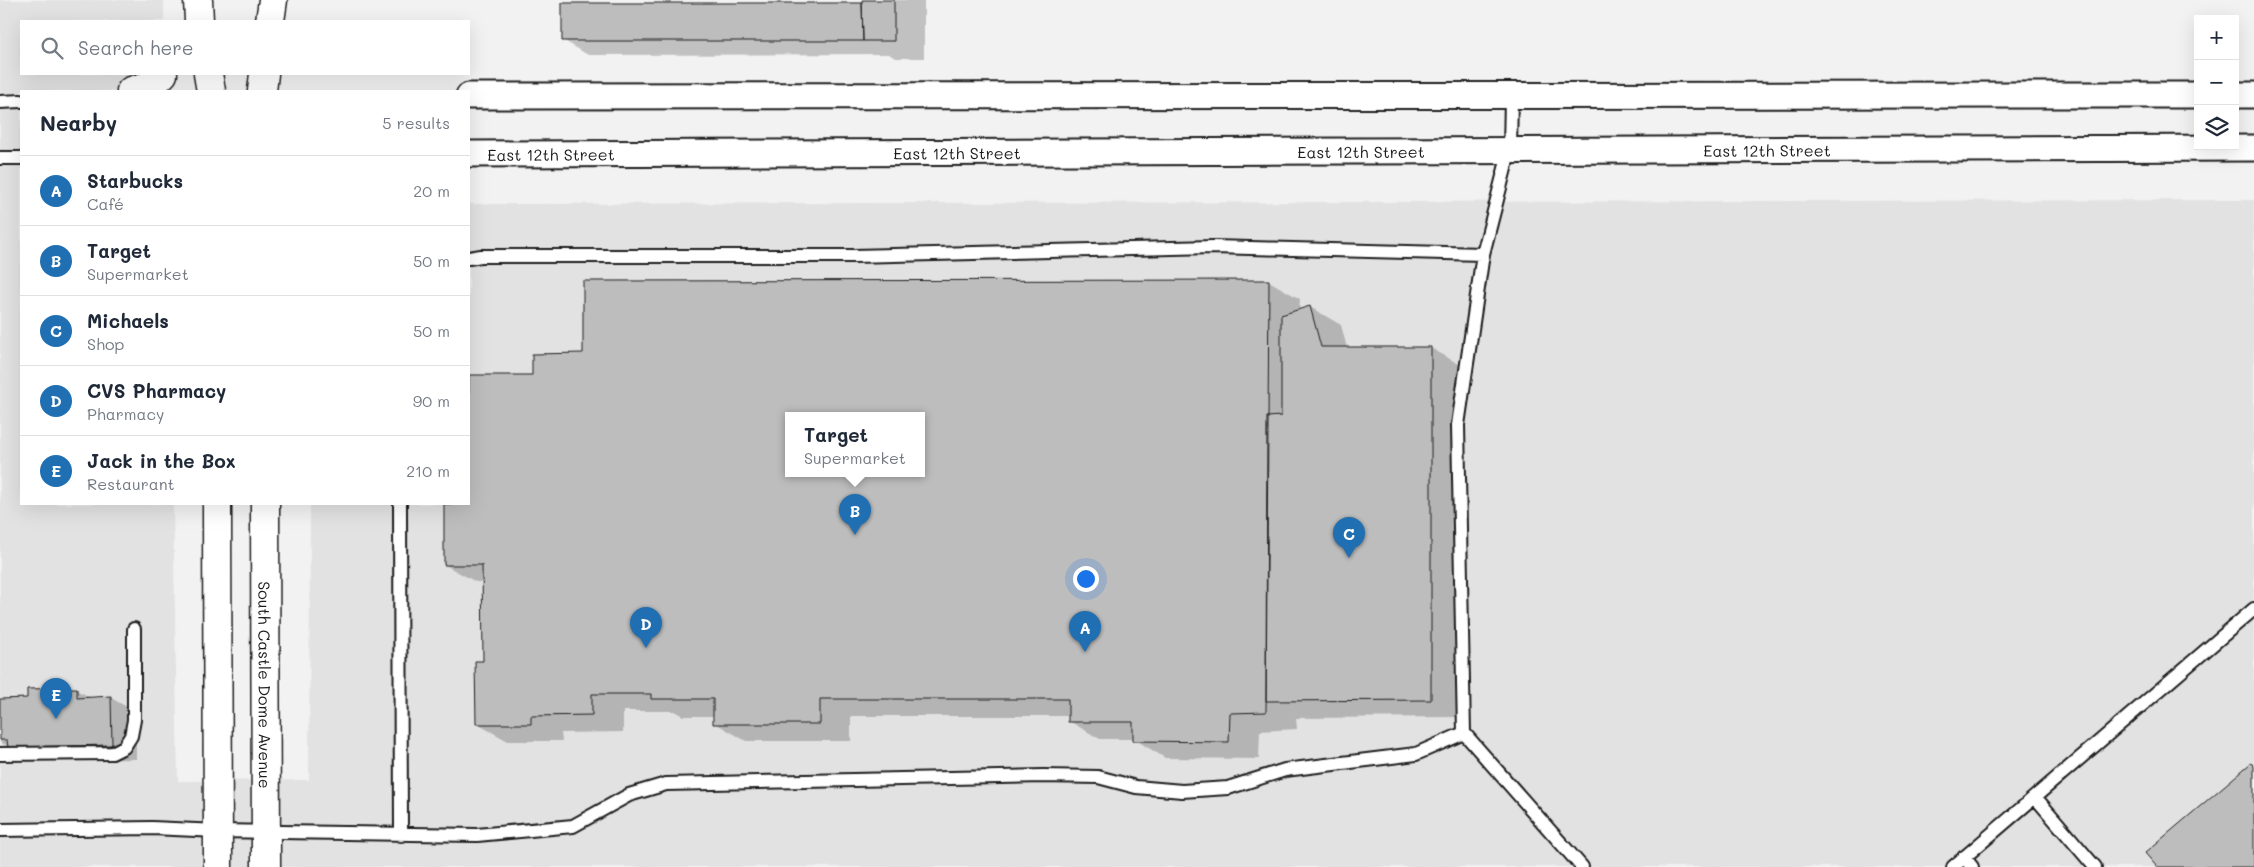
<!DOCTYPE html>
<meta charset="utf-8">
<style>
body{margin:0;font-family:Mali,sans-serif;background:#f6f6f7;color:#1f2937}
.controls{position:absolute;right:15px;top:15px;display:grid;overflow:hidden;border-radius:0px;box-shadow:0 5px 20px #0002}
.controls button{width:45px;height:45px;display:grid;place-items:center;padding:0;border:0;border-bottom:1px solid #e0e1e3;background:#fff;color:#1f2937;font:25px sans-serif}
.you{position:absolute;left:1085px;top:578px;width:18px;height:18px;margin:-12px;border:4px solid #fff;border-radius:50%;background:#1a73e8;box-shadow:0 0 0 8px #1a73e833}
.badge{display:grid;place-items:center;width:32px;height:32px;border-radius:50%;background:#1f6fb2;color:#fff;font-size:16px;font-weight:700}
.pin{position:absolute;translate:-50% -41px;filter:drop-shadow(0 1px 2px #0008)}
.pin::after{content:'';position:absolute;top:26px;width:18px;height:15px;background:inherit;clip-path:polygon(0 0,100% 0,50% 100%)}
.popup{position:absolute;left:785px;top:412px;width:140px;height:65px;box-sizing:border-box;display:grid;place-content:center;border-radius:0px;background:#fff;filter:drop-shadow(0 1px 4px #0005);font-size:16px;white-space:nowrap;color:#747a83}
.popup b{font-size:19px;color:#1f2937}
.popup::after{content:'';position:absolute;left:50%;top:100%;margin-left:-10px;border:10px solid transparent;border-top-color:#fff}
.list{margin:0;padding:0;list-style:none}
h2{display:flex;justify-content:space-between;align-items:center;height:65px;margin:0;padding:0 20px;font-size:21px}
h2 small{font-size:16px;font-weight:400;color:#747a83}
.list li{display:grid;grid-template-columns:32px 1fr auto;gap:15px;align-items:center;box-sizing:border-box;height:70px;padding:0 20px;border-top:1px solid #e0e1e3}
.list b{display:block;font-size:19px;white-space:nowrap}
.list p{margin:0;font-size:16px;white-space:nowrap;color:#747a83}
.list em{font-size:16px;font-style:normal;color:#747a83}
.icon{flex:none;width:28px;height:28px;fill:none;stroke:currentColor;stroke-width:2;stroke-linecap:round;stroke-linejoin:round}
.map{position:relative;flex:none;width:2254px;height:867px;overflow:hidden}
.search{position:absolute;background:#fff;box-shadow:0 5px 20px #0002;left:20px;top:20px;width:450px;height:55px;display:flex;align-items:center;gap:12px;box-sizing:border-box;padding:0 18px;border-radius:0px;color:#747a83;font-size:19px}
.panel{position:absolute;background:#fff;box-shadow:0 5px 20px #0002;left:20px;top:90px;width:450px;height:415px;border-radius:0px}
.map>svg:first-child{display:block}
.built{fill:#e2e2e2;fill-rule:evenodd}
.shadow{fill:#0003;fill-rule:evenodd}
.building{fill:#bdbdbd;stroke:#1c1c1c;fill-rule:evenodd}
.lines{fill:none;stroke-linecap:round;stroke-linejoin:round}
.service-casing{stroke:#1c1c1c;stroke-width:16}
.minor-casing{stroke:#1c1c1c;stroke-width:29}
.tertiary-casing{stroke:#1c1c1c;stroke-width:31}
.service{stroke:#fff;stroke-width:12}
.minor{stroke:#fff;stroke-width:25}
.tertiary{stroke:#fff;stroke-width:28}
.labels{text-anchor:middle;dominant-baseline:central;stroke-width:4;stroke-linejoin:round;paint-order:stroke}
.street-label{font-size:16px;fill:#1c1c1c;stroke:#fff}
</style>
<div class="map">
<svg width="2254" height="867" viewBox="0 0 2254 867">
<rect width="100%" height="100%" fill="#f2f2f2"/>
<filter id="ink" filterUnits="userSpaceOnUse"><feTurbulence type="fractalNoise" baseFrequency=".02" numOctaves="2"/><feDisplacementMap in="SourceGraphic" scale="10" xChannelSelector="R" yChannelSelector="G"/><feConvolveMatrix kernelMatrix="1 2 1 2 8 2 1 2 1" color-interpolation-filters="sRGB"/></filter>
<g filter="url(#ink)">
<!-- built -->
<path class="built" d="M 0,0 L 164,0 L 164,21 L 21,21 L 21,74 L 165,74 L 165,91 L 21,91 L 21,504 L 173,504 L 178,781 L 309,780 L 310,504 L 469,504 L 469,204 L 2254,200 L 2254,867 L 0,867 ZM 789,416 L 921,416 L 921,474 L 789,474 Z"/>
<!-- shadow -->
<path class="shadow" d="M 864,0 L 924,0 L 924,58 L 895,58 L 889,54 L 588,55 L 563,40 L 864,5 Z
M 1269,281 L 1300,299 L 1299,311 L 1310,307 L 1341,325 L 1347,348 L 1431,348 L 1462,366 L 1462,717 L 1296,718 L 1297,729 L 1260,731 L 1259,759 L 1165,758 L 1134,739 L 1100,739 L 1069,721 L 1069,716 L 851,716 L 851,741 L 746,741 L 715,723 L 715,716 L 683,716 L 674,711 L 623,711 L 623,732 L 561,733 L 562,741 L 508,741 L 477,724 L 485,662 L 483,582 L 476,582 L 445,565 L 445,504 L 469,504 L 469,376 L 534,376 L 584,354 ZM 789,416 L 921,416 L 921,474 L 789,474 Z
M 76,690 L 92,698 L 111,698 L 136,712 L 136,759 L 34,761 L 0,742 L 0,700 L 28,699 Z"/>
<!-- building -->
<path class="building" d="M 862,0 L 894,0 L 894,41 L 863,41 Z
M 562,3 L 862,3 L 863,41 L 562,41 Z
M 1269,280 L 1266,712 L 1230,713 L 1229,742 L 1133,741 L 1133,722 L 1068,722 L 1068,699 L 820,699 L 820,724 L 713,724 L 713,699 L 651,699 L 651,694 L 592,694 L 592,715 L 531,716 L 531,724 L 476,724 L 475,661 L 483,661 L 482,565 L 444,565 L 444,504 L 469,504 L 469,375 L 532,375 L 532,354 L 583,353 L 583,281 ZM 789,416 L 921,416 L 921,474 L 789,474 Z
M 1310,306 L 1321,347 L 1431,347 L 1431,700 L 1266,701 L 1267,417 L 1281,416 L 1281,315 Z
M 77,688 L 77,698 L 111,696 L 112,745 L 8,747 L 7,740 L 0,740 L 0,699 L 27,698 L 27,689 Z
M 2251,763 L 2254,766 L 2254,867 L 2157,867 L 2145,853 Z"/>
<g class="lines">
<defs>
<path id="service" d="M 0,102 L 21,101
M 0,158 L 21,158
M 469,258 L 481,256 L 854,256 L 1213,247 L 1483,254
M 400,504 L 401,835
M 1464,733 L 1582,867
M 0,754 L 112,753 L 124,747 L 131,736 L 134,720 L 134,629
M 2035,797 L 2095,867
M 0,830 L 152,828 L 218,831 L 477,835 L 573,826 L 629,795 L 666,784 L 1043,776 L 1098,777 L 1136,787 L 1182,791 L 1228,788 L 1285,770 L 1416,754 L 1464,733 L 1458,425 L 1483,254 L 1510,149 L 1511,97
M 1964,857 L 1972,867
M 1953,867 L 2254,609"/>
<g id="minor">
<path d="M 2235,95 L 2254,95"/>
<path d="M 469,96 L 2198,95"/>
<path id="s1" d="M 469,154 L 2254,148"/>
</g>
<g id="tertiary">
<path d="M 198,0 L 199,21"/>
<path d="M 270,21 L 273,0"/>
<path d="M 208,74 L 211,91"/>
<path d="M 131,91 L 153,84 L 163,74"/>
<path d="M 262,91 L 264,74"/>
<path d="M 217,504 L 218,867"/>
<path id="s2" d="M 265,504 L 266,867"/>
</g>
</defs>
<!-- service casing -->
<use href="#service" class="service-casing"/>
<!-- minor casing -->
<use href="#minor" class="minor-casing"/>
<!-- tertiary casing -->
<use href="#tertiary" class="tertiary-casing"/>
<!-- service -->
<use href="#service" class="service"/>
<!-- minor -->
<use href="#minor" class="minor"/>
<!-- tertiary -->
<use href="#tertiary" class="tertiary"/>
</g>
</g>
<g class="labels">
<!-- street labels -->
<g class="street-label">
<text stroke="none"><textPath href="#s1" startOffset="1298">East 12th Street</textPath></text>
<text stroke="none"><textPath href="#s1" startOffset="892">East 12th Street</textPath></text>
<text stroke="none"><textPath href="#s1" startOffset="488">East 12th Street</textPath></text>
<text stroke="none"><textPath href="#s1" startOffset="82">East 12th Street</textPath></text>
<text stroke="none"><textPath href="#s2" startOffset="181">South Castle Dome Avenue</textPath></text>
</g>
</g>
</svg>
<div class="controls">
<button>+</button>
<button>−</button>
<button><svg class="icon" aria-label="layers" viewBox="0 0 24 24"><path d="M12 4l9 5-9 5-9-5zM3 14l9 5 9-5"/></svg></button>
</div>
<div class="you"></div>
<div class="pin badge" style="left:1085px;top:652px">A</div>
<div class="pin badge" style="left:855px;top:535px">B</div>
<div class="popup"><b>Target</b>Supermarket</div>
<div class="pin badge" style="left:1349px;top:558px">C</div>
<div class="pin badge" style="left:646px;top:648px">D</div>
<div class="pin badge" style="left:56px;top:719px">E</div>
<div class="search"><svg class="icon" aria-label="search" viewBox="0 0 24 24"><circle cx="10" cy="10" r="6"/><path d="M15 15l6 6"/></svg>Search here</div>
<section class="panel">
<h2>Nearby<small>5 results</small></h2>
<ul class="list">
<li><span class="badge">A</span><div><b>Starbucks</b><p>Café</p></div><em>20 m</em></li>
<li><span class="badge">B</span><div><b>Target</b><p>Supermarket</p></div><em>50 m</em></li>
<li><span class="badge">C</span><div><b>Michaels</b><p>Shop</p></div><em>50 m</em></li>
<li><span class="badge">D</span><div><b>CVS Pharmacy</b><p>Pharmacy</p></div><em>90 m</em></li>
<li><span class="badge">E</span><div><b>Jack in the Box</b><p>Restaurant</p></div><em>210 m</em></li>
</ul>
</section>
</div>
